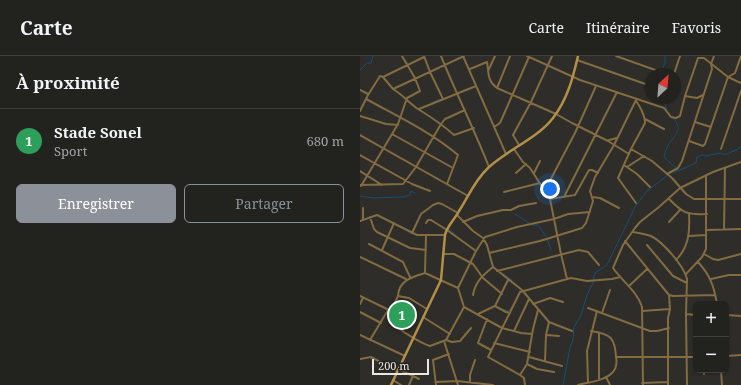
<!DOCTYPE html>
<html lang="fr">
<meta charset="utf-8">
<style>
body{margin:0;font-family:"Noto Serif",serif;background:#2a2a28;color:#f1f3f6}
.controls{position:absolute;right:12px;bottom:12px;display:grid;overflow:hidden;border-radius:6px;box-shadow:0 1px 3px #0004}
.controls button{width:36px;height:36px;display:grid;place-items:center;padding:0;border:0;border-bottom:1px solid #3f3f3d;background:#22221f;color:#f1f3f6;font:20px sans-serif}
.compass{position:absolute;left:285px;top:12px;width:36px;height:36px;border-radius:50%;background:#22221f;box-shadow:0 1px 3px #0004;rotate:26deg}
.scale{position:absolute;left:12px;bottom:10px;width:57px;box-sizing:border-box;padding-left:4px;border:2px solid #e8e7e5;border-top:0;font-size:11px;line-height:14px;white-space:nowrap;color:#e8e7e5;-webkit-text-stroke:3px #252320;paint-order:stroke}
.you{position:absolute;left:190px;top:133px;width:14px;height:14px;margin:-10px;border:3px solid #fff;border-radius:50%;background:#1a73e8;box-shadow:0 0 0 6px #1a73e833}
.badge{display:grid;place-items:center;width:26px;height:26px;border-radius:50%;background:#8c9099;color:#fff;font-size:13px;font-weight:700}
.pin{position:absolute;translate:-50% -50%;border:2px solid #fff;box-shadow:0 1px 4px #0006}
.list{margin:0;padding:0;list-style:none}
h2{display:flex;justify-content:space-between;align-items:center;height:52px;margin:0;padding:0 16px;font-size:17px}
h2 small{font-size:13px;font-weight:400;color:#a2a4a4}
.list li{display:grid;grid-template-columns:26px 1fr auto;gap:12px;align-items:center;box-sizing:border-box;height:64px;padding:0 16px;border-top:1px solid #3f3f3d}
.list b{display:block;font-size:15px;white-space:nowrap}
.list p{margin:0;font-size:13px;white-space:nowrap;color:#a2a4a4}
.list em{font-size:13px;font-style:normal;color:#a2a4a4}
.actions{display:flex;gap:8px;padding:12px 16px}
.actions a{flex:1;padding:9px 0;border:1px solid #8c9099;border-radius:6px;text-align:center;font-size:14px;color:#8c9099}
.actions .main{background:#8c9099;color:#fff}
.map{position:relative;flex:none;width:381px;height:329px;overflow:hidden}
header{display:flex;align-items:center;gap:24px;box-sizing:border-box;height:56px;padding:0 20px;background:#22221f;border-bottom:1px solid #3f3f3d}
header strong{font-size:19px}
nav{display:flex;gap:22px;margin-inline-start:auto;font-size:14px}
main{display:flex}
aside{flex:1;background:#22221f}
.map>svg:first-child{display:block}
.green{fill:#06432a}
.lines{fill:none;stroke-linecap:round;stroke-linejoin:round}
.stream{stroke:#174f77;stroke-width:1}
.street{stroke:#836c41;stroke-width:2}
.secondary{stroke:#b38f47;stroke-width:2.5}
</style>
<header>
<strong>Carte</strong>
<nav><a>Carte</a><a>Itinéraire</a><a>Favoris</a></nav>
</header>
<main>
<aside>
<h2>À proximité<small></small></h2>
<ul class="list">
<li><span class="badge" style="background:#2e9e5b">1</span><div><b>Stade Sonel</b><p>Sport</p></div><em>680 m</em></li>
</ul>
<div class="actions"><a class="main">Enregistrer</a><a>Partager</a></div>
</aside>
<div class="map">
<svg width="381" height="329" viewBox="0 0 381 329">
<rect width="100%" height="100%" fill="#2e2d29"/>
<!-- green -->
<path class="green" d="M 39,244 L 52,251 L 42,273 L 38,270 L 33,255 Z"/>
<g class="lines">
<!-- stream -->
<path class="stream" d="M 0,14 L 7,7 L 11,7 L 13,0
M 300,18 L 305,7 L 305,0
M 303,42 L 307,55
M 71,47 L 80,43
M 314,63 C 322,72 317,77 311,85 C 307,89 306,95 304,100 L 305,102 L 319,115
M 310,117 C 319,115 327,111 336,107 L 337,101 L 342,99 L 346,100 L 359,97 L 363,98 L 367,98 L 378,93 L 381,90
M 0,140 L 13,142 L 42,141 L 50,139 L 51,135 L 55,137
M 155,158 L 169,167
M 172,169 L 178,169 L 187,182 L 191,194
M 90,174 L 95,178
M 48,176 L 53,178
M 142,217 L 152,224
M 144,254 L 148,255 L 151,252
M 203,329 L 210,291 L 213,284 L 214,271 L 221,259 L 227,239 L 233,227 L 234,220 L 236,216 L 247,209 L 275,151 L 286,136 L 308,119"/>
<!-- street -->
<path class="street" d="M 64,0 L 70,16 L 83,43
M 81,0 C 96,37 114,73 129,111
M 103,0 L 146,98
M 150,0 L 137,32 L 196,58 L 212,67 L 248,85 L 269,98
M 167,0 L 220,24 L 304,52 L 311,61 L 316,62 L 320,60 L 325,40 L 338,2 L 344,2 L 368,21 L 381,27
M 256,0 L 298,15
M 217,4 L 291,30
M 110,13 L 127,6 C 129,17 127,25 137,32
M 128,15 L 135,0
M 314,18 L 320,0
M 23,21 L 64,1
M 33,33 C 43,39 48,46 58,53 C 71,61 83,69 94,79 L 114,72
M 0,34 L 8,38
M 325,40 L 337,42 L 343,39
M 6,43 C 37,60 71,76 98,99 L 87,128
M 276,45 C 280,50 285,60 285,67 L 271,93 L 258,122 L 276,147
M 59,53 L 116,30
M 0,55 L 8,39 L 20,20 L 23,21 L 33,33 L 104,0
M 0,60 L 26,68 L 38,69
M 285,63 L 304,73
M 335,66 L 351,71
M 134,71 L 140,67 L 169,1
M 32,78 L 93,112
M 0,79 L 108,140
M 249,84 L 257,82
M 329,85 L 343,90 L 345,88 L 368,21 L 375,17 L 381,0
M 159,89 L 153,79 L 171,46 L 192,0
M 154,93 L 163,106 L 170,112 L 190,143 L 201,198 L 207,223
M 271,93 L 292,105 L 312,122 L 326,138 L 334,143 L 381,143
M 361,93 L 381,35
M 0,99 L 52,128 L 70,135
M 264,109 L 277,118 L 290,131
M 267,111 L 284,100
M 0,115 L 22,129
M 156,117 L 166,108
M 174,117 L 180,105
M 307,118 L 318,112 L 322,105 L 352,13 L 351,8 L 354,0
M 0,129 L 43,128 L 56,111 L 81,68 L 85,63 L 105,54
M 1,130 L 38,68 L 47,42 L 60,35 L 55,22 L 42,0
M 185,134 L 215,77 L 236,30
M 144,136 L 180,127
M 204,141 L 257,36
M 232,141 L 240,142 L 259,152
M 190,143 L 215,139 L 229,114 L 232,114 L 238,117
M 309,143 C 323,157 326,159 347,158
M 3,152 L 3,163
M 97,159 L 113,175 L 123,182 L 127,189 L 133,211 L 162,234 L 189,266 L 212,275
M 10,161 L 14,173 L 17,176 L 50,192 L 66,194
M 0,165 L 17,159 L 57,179 L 85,179
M 103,166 L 117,160 L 143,154 L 151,154 L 159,150 L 176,147
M 309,166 L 320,154
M 66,167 L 68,164 L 71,164 L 87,174 L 116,195
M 364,173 L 365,112
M 346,174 L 381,173
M 273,176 C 279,177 285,178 291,180 C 303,186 324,210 327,223 L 326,258 L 327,329
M 52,177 L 61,158 L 73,149 L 78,147 L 82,148 L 98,157
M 329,180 L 346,179
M 265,185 L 309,239 L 310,253 L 308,262 L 308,329
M 9,188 L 43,206 L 50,221
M 287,189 L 313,220 L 327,227
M 22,194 L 34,167
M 129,197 L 180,185 L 222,172 L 226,167 L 233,145 L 230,135 L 235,121 L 254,89 L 276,44
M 83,198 L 94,198 L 113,208 L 123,222 L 142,238
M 344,198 L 353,203 L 358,204 L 381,198
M 0,201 L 46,223
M 316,204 C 329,191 330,175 329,158
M 338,206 C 350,219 354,230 357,248
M 137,215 L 219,194 L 228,196 L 239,209
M 326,218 L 342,201 L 346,193 L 346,119
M 351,223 L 369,219 L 381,219
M 269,230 L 287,213
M 98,232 L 116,195 L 125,181 L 157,171 L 194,163 L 208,158 L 230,156
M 113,239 C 115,226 123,219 133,211
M 309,239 L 313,240 L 355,239
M 0,240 L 31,255 L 38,240 L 49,242 L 67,253
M 38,240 C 39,224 52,221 65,217
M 0,248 L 3,242
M 173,248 L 190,242 L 203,246
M 135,250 L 146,256 L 150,257
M 104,251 L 142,272 L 161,277 L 172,278
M 228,252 L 290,275 L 297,275 L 309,272
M 31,255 C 32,260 34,265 37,270 C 40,275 63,288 70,290 L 86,284 L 104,251 L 98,232 L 65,217 L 66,179
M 282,255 L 310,253
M 0,256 L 21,267
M 242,257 L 250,234
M 118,258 L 135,250 L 148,224
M 326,258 L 336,259
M 366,259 L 381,260
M 63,261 L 90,278
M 127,263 L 118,287 L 131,294
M 154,275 L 169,243
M 0,279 L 45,300
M 186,279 L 199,280
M 10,284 L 28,254
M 86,284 L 92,286 L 100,285 L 111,272
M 84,285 L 98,329
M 134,287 L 170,296
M 366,300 L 381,299
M 169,301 L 202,310
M 256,301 L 336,301
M 0,303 L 11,301 L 37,315
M 185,305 L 186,279 L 189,266
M 167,308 L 177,313 L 194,316
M 38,313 L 53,320
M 361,314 L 362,329
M 344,318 L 344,314
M 160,319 L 167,308 L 173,273 L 178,254
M 246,321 L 250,329
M 239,323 L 239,277
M 33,324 L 41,329
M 77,326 L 97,325 L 133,329
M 110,326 L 110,319 L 115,304
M 228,326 L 227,295 L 237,255
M 282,327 L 308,326
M 49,329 L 53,320 L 59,323
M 76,329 L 73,304 L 89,298
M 165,329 L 164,322 L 160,319 L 128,301 L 160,236 L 211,222 L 227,225 L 252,223 L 260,221
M 218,329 C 229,326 245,325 253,316 C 257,311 257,306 256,301 C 255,282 251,278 231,275
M 283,329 L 282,251 C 277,235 262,225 253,212 L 263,189 L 275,172 L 280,166 L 299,151 L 320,132 L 353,116 L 381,106"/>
<!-- secondary -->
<path class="secondary" d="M 31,329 L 81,224 L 85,179 C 87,170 95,163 99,155 C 108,141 115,124 128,112 C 147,94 178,82 193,62 C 207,44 213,22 218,0"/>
</g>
</svg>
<div class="controls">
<button>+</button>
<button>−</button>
</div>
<svg class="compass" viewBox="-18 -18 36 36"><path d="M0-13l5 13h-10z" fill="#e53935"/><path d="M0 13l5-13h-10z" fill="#a2a4a4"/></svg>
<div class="scale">200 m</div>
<div class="you"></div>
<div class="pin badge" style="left:42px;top:259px;background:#2e9e5b">1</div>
</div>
</main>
